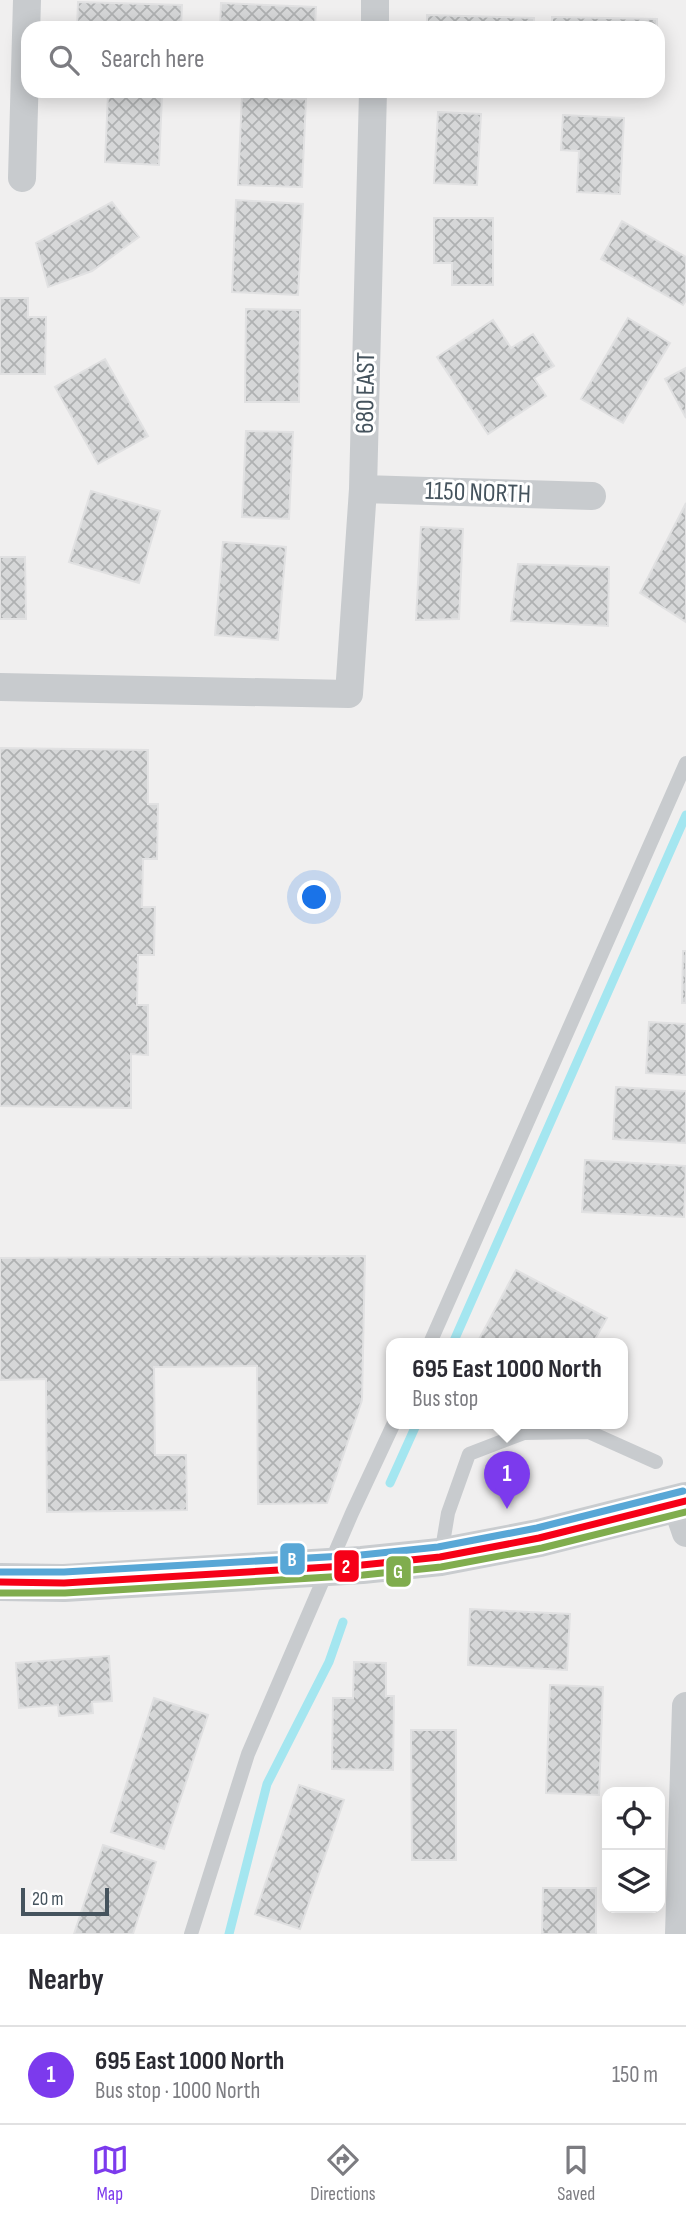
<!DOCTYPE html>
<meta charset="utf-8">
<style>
body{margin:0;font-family:"Sofia Sans Condensed",sans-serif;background:#f7f7f7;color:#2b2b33}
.controls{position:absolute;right:21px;bottom:21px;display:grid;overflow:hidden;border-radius:14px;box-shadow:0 4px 18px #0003}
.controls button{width:63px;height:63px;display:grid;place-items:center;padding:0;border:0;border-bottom:2px solid #e1e1e2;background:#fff;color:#2b2b33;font:35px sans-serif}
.scale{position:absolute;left:21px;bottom:18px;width:88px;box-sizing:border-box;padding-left:7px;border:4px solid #45535d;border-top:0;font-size:19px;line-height:24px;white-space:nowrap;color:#45535d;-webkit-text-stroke:5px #fff;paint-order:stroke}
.you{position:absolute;left:315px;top:898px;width:24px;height:24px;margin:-18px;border:5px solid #fff;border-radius:50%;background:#1a73e8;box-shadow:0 0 0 10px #1a73e833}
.badge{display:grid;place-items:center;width:46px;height:46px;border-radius:50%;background:#7c3aed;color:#fff;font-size:23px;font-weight:700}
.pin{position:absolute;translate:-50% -58px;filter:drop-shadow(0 2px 4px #0008)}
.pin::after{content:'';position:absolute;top:37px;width:24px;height:21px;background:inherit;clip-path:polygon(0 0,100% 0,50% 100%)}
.popup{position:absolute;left:386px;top:1338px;width:242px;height:91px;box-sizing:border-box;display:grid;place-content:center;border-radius:14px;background:#fff;filter:drop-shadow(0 2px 5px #0005);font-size:23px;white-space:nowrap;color:#7c7c81}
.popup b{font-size:26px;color:#2b2b33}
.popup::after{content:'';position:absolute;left:50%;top:100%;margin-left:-14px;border:14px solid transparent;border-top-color:#fff}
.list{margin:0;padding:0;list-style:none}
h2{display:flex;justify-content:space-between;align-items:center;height:91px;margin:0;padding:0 28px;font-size:30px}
h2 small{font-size:23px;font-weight:400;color:#7c7c81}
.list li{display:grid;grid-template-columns:46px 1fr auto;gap:21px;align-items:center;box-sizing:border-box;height:98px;padding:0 28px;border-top:2px solid #e1e1e2}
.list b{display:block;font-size:26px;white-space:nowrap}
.list p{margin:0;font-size:23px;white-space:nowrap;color:#7c7c81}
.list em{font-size:23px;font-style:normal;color:#7c7c81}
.icon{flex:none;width:38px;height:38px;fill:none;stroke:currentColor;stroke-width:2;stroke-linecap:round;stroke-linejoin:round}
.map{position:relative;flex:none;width:686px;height:1934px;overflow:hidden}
.search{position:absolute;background:#fff;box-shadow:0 4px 18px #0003;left:21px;right:21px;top:21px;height:77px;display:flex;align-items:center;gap:18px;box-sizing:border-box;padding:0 24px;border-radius:21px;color:#7c7c81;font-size:26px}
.sheet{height:189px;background:#fff}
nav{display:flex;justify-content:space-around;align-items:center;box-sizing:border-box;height:98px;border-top:2px solid #e1e1e2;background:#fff;font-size:19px;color:#7c7c81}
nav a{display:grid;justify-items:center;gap:4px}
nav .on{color:#7c3aed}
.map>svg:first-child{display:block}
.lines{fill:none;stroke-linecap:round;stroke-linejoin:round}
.stream{stroke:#a4e6f0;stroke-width:9}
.building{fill:url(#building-cross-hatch);stroke:#e1e1e2;stroke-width:2}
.lane{stroke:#c8cbce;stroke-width:14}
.street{stroke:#c8cbce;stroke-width:28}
.secondary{stroke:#c9cccf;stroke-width:38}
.bus-1-casing{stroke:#fff;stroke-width:12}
.bus-2-casing{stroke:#fff;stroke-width:12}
.bus-3-casing{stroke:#fff;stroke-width:12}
.bus-1{stroke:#f60017;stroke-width:7}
.bus-2{stroke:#80ad4e;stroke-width:7}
.bus-3{stroke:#58a7d6;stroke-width:7}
.labels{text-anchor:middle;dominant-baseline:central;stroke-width:6;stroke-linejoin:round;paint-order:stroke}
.street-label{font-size:26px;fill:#45535d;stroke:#fff}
.line-badge{stroke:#fff;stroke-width:2.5}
.badge-label{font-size:19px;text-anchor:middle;font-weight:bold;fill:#fff}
</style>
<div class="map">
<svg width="686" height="1934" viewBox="0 0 686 1934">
<defs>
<pattern id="building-cross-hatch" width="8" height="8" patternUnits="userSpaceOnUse" patternTransform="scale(1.75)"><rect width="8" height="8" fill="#d6d7d8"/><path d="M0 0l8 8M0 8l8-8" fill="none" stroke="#afb1b2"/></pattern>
</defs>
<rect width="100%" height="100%" fill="#f0efef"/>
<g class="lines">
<!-- stream -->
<path class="stream" d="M 453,1343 L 686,815
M 390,1483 L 417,1423
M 229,1934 L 267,1784 L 329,1662 L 343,1622"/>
</g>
<!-- building -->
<path class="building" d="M 78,2 L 182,5 L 181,28 L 77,28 Z
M 221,3 L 316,7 L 315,28 L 220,28 Z
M 427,15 L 534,18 L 534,28 L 427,28 Z
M 552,17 L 657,19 L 657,28 L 552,28 Z
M 108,94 L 162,96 L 159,165 L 105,162 Z
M 242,96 L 306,99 L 302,187 L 238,185 Z
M 438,112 L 481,114 L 477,185 L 434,183 Z
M 563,115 L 624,118 L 620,194 L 577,192 L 579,151 L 561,150 Z
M 236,200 L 303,204 L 298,295 L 232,292 Z
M 112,202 L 139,237 L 92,271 L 48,287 L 36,243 Z
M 434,218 L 493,218 L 493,285 L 452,285 L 452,263 L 434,263 Z
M 622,221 L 686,257 L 686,300 L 683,305 L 601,259 Z
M 0,298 L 28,298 L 28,317 L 46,317 L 45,374 L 0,374 Z
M 246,309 L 300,310 L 299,402 L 245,402 Z
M 628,318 L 670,343 L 623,423 L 581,399 Z
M 493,320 L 511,348 L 533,334 L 554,366 L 534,378 L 546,396 L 488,434 L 437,357 Z
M 105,359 L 148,436 L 98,464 L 55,387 Z
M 686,368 L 686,418 L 665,379 Z
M 246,431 L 293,432 L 289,519 L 242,517 Z
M 91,491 L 160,511 L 139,583 L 69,562 Z
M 686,503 L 686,622 L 640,593 Z
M 421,527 L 463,529 L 459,619 L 416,620 Z
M 223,542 L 286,547 L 278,640 L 215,635 Z
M 0,557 L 25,557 L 26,619 L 0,619 Z
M 518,564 L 609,567 L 608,626 L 511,621 Z
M 0,748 L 148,750 L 148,804 L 158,804 L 157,859 L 143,859 L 142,907 L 155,907 L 154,955 L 138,955 L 137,1005 L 148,1005 L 148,1055 L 131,1054 L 131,1108 L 0,1106 Z
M 683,951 L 686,951 L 686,1003 L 682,1003 Z
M 649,1022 L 686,1024 L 686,1075 L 646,1073 Z
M 616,1087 L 686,1091 L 686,1143 L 613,1139 Z
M 585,1160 L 686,1166 L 684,1217 L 582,1212 Z
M 365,1256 L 362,1400 L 327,1503 L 258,1504 L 257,1366 L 154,1367 L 155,1455 L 186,1455 L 187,1510 L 47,1512 L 46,1379 L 0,1380 L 0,1258 Z
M 516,1270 L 607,1318 L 593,1343 L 477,1343 Z
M 470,1609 L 570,1614 L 567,1670 L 468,1665 Z
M 109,1656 L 112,1701 L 92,1702 L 93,1713 L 59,1716 L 58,1705 L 19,1708 L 16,1663 Z
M 354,1662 L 386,1663 L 386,1696 L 394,1696 L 393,1770 L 332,1769 L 333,1698 L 353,1698 Z
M 550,1685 L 603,1687 L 599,1795 L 546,1793 Z
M 154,1698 L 208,1715 L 164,1849 L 111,1832 Z
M 411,1730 L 456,1730 L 456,1860 L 412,1860 Z
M 299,1785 L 344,1800 L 300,1929 L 255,1914 Z
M 103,1845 L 156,1862 L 133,1934 L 74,1934 Z
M 543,1888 L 596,1888 L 596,1934 L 542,1934 Z"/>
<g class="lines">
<!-- lane -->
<path class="lane" d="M 430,1343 L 686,763
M 441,1555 L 448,1513 L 469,1454 L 524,1433 L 589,1432 L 656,1462
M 191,1934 L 248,1754 L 352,1513 L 394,1423"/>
<!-- street -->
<path class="street" d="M 375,28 L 375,0
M 22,178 L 27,0
M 363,489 L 592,496
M 0,687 L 349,694 L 363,489 L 373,91
M 676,1504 L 686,1533
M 679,1934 L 686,1706"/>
<!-- secondary -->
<path class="secondary" d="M 0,1582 L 64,1583 L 362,1565 L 440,1557 L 539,1538 L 686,1501"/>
<defs>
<path id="bus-1" d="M 0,1582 L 64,1583 L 362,1565 L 440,1557 L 539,1538 L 686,1501"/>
<path id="bus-2" d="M 0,1593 L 65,1593 L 363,1575 L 441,1567 L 542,1548 L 686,1512"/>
<path id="bus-3" d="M 0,1572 L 64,1572 L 361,1555 L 438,1547 L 537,1528 L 683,1491"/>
</defs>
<!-- bus-1 casing -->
<use href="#bus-1" class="bus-1-casing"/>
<!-- bus-2 casing -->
<use href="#bus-2" class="bus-2-casing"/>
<!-- bus-3 casing -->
<use href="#bus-3" class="bus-3-casing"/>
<!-- bus-1 -->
<use href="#bus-1" class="bus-1"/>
<!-- bus-2 -->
<use href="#bus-2" class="bus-2"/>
<!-- bus-3 -->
<use href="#bus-3" class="bus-3"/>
</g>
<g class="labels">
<!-- street labels -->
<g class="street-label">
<text transform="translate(366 393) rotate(-89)">680 EAST</text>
<text transform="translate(478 493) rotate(2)">1150 NORTH</text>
</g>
</g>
<g class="line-badge">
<rect x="279" y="1542" width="27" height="34" rx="7" fill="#58a7d6"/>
<rect x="333" y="1549" width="27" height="34" rx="7" fill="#f60017"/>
<rect x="385" y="1555" width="27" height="33" rx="7" fill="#80ad4e"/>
</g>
<g class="badge-label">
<text x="292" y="1566">B</text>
<text x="346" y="1573">2</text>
<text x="398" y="1578">G</text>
</g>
</svg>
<div class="controls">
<button><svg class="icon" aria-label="locate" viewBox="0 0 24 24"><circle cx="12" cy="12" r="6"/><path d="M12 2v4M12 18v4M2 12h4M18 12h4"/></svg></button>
<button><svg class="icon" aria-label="layers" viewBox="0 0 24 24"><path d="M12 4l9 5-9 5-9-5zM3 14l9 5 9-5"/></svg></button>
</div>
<div class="scale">20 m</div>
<div class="you"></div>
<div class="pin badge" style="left:507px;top:1509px">1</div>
<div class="popup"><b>695 East 1000 North</b>Bus stop</div>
<div class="search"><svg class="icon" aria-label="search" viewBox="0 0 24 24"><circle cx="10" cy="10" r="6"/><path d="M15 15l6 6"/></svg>Search here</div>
</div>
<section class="sheet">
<h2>Nearby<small></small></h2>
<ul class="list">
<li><span class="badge">1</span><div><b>695 East 1000 North</b><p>Bus stop · 1000 North</p></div><em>150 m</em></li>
</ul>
</section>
<nav>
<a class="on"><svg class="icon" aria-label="map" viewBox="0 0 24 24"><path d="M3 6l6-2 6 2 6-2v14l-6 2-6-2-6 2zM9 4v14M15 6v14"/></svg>Map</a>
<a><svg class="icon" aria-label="directions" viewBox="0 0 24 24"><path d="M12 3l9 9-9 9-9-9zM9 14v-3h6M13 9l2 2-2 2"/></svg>Directions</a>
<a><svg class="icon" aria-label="saved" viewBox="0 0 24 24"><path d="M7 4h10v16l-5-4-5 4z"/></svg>Saved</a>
</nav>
